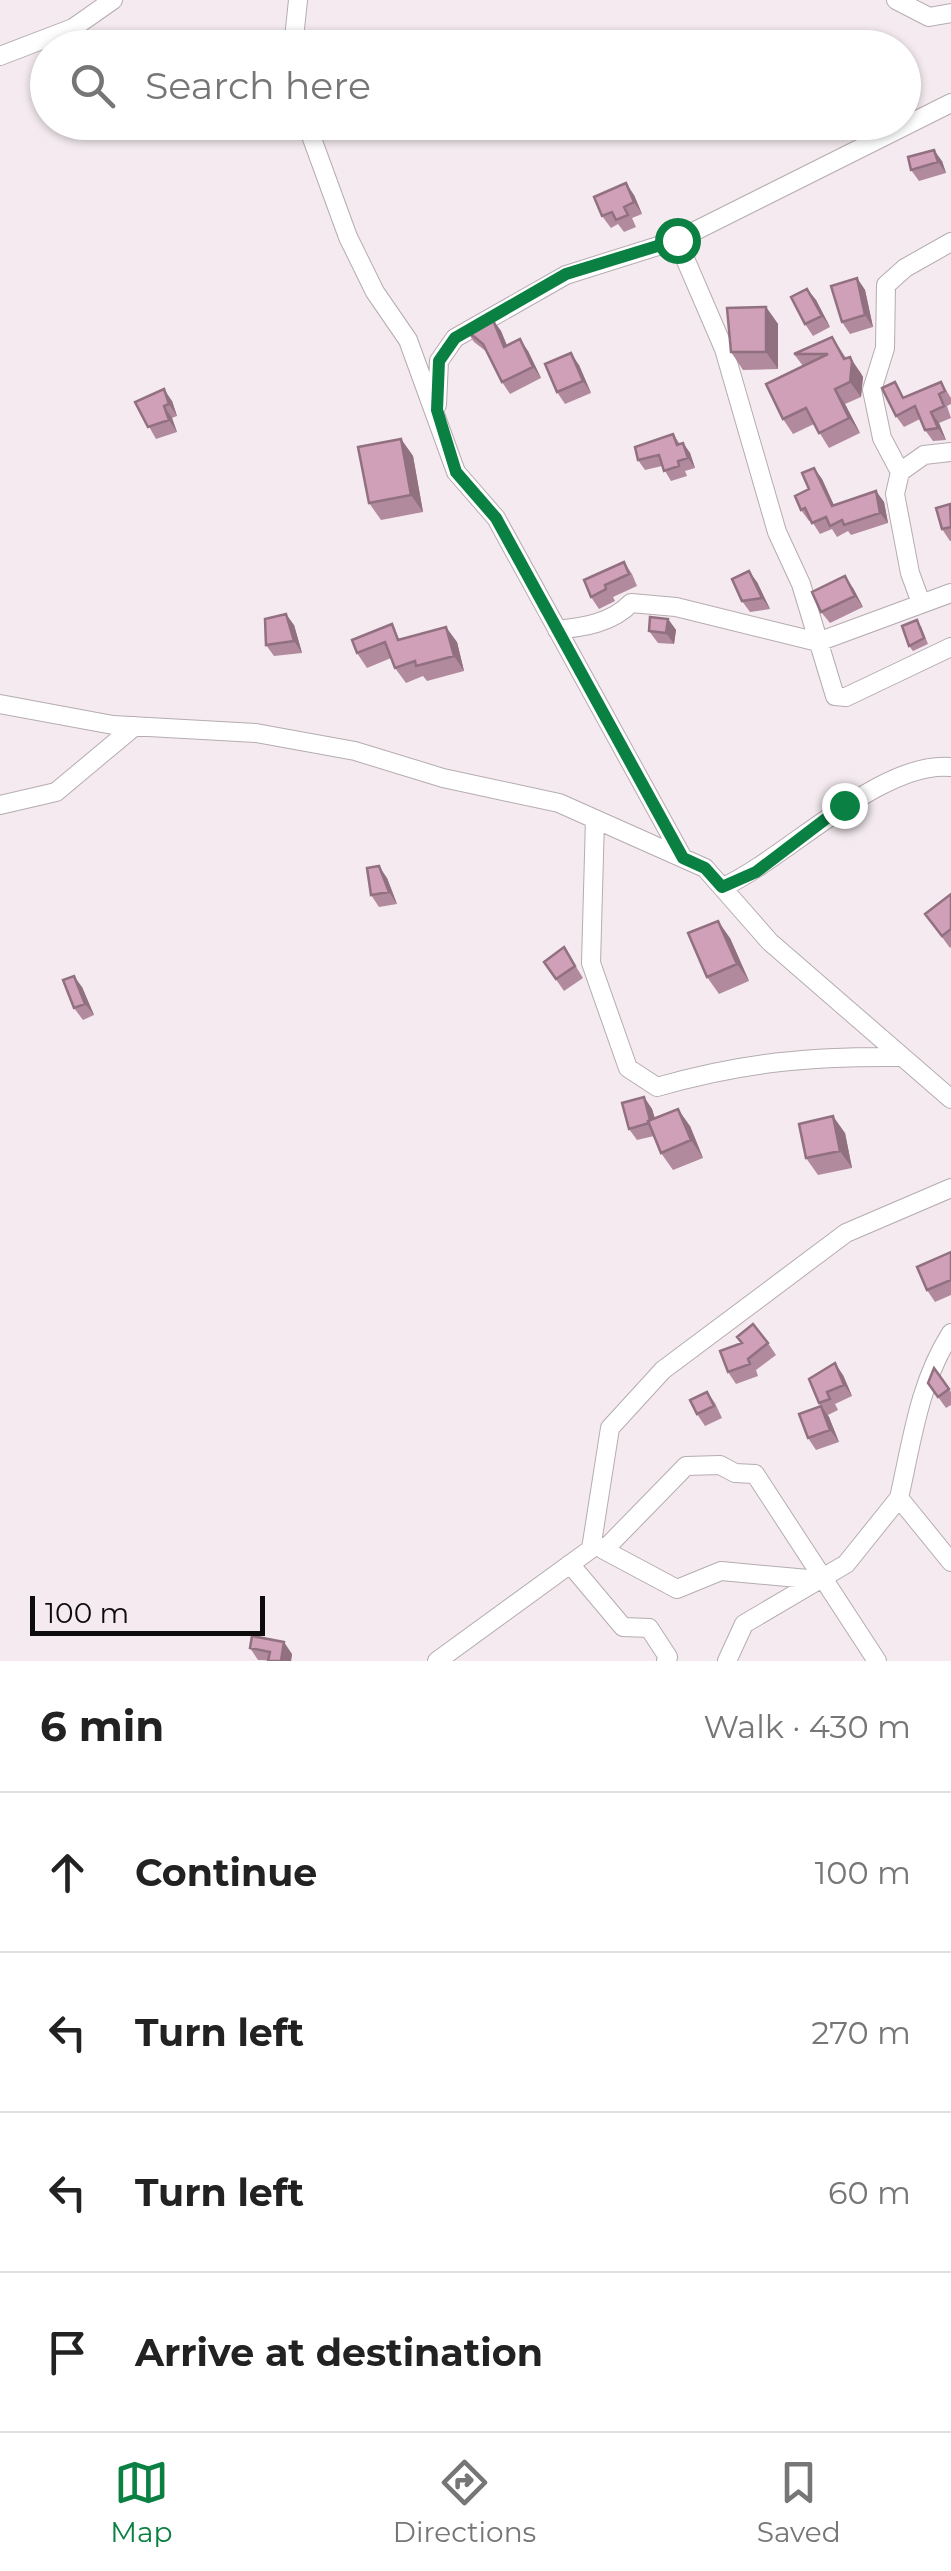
<!DOCTYPE html>
<meta charset="utf-8">
<style>
body{margin:0;font-family:Montserrat,sans-serif;background:#f6f6f6;color:#222}
.scale{position:absolute;left:30px;bottom:25px;width:235px;box-sizing:border-box;padding-left:10px;border:5px solid #0e0b0d;border-top:0;font-size:28px;line-height:35px;white-space:nowrap;color:#0e0b0d;-webkit-text-stroke:8px #f4eaef;paint-order:stroke}
.stop{position:absolute;width:30px;height:30px;margin:-22px;border:8px solid #0b8043;border-radius:50%;background:#fff}
.stop.end{background:#0b8043;border-color:#fff;box-shadow:0 2px 10px #0008}
.list{margin:0;padding:0;list-style:none}
h2{display:flex;justify-content:space-between;align-items:center;height:130px;margin:0;padding:0 40px;font-size:42px}
h2 small{font-size:32px;font-weight:400;color:#767676}
.list li{display:grid;grid-template-columns:65px 1fr auto;gap:30px;align-items:center;box-sizing:border-box;height:160px;padding:0 40px;border-top:2px solid #e0e0e0}
.list b{display:block;font-size:38px;white-space:nowrap}
.list em{font-size:32px;font-style:normal;color:#767676}
.icon{flex:none;width:55px;height:55px;fill:none;stroke:currentColor;stroke-width:2;stroke-linecap:round;stroke-linejoin:round}
.map{position:relative;flex:none;width:951px;height:1661px;overflow:hidden}
.search{position:absolute;background:#fff;box-shadow:0 2px 8px #0004;left:30px;right:30px;top:30px;height:110px;display:flex;align-items:center;gap:25px;box-sizing:border-box;padding:0 35px;border-radius:55px;color:#767676;font-size:38px}
.sheet{height:770px;background:#fff}
nav{display:flex;justify-content:space-around;align-items:center;box-sizing:border-box;height:140px;border-top:2px solid #e0e0e0;background:#fff;font-size:28px;color:#767676}
nav a{display:grid;justify-items:center;gap:5px}
nav .on{color:#0b8043}
.map>svg:first-child{display:block}
.lines{fill:none;stroke-linecap:round;stroke-linejoin:round}
.minor-casing{stroke:#b5acb0;stroke-width:20}
.minor{stroke:#fff;stroke-width:18}
.wall{fill:#b28a9d}
.shaded-wall{fill:#917080}
.building{fill:#cfa0b7;stroke:#917080;stroke-width:2.5}
.route{stroke:#0b8043;stroke-width:12}
</style>
<div class="map">
<svg width="951" height="1661" viewBox="0 0 951 1661">
<rect width="100%" height="100%" fill="#f4eaef"/>
<g class="lines">
<defs>
<path id="minor" d="M 896,0 L 929,17 L 951,13
M 293,48 L 298,0
M 0,56 L 73,28 L 113,0
M 306,122 L 348,237 L 375,292 L 408,340 L 456,472 L 496,518 L 683,858
M 677,240 L 724,349 L 777,532 L 801,584 L 835,696 L 846,697 L 951,647
M 437,405 L 439,361 L 455,338 L 566,275 L 677,240 L 951,103
M 900,472 L 924,455 L 951,452
M 921,603 L 910,573 L 895,494 L 900,472 L 882,438 L 872,390 L 885,348 L 886,285 L 905,268 L 951,242
M 557,630 C 584,627 612,623 631,603 L 676,607 L 818,642 L 951,593
M 0,704 L 113,725 L 256,733 L 355,751 L 443,778 L 559,803 L 705,868 L 770,942 L 951,1099
M 0,805 L 56,792 L 135,726
M 595,819 L 591,963 L 628,1068 L 657,1087 C 743,1062 813,1056 902,1057
M 723,887 C 787,858 881,760 951,767
M 899,1498 C 912,1441 919,1383 951,1333
M 592,1542 L 604,1550 L 686,1466 L 720,1465 L 735,1473 L 755,1474 L 877,1661
M 604,1550 L 677,1589 L 721,1571 L 819,1580
M 570,1564 L 623,1627 L 649,1628 L 668,1657 L 666,1661
M 437,1661 L 591,1549 L 610,1428 L 663,1370 L 846,1233 L 951,1188
M 727,1661 L 744,1624 L 846,1564 L 899,1498 L 951,1562"/>
</defs>
<!-- minor casing -->
<use href="#minor" class="minor-casing"/>
<!-- minor -->
<use href="#minor" class="minor"/>
</g>
<!-- wall -->
<path class="wall" d="M 908,157 L 942,161 L 946,173 L 919,181 L 911,170 Z
M 634,195 L 642,214 L 632,218 L 636,227 L 624,232 L 618,224 L 611,228 L 602,216 Z
M 857,278 L 865,290 L 873,327 L 850,334 L 842,322 Z
M 807,289 L 816,300 L 830,327 L 813,336 L 805,324 Z
M 766,307 L 778,324 L 778,369 L 743,370 L 731,352 Z
M 493,320 L 501,331 L 507,345 L 528,351 L 541,378 L 510,394 L 502,382 L 487,352 L 474,342 L 466,330 Z
M 832,337 L 846,358 L 860,372 L 863,377 L 861,397 L 845,404 L 860,433 L 829,448 L 814,424 L 793,434 L 783,419 L 803,366 L 794,354 Z
M 579,365 L 591,393 L 565,404 L 557,392 Z
M 941,382 L 951,398 L 951,404 L 947,406 L 951,418 L 939,423 L 946,440 L 933,441 L 925,430 L 920,419 L 904,427 L 896,416 L 905,398 Z
M 172,401 L 177,416 L 172,418 L 177,432 L 156,439 L 135,402 Z
M 673,434 L 680,444 L 683,443 L 690,453 L 695,468 L 685,471 L 687,476 L 671,481 L 662,466 L 645,470 L 638,460 Z
M 401,439 L 413,456 L 423,512 L 381,520 L 369,503 Z
M 814,468 L 822,479 L 834,505 L 876,491 L 884,502 L 888,523 L 851,535 L 848,531 L 837,537 L 832,529 L 820,534 L 811,520 L 809,521 L 801,510 L 809,489 Z
M 951,505 L 951,541 L 950,541 L 942,529 Z
M 624,562 L 632,574 L 637,586 L 613,597 L 615,601 L 599,609 L 591,597 Z
M 757,582 L 770,609 L 750,612 L 742,601 Z
M 853,588 L 863,607 L 830,623 L 821,612 Z
M 668,619 L 676,630 L 674,644 L 658,643 L 649,631 Z
M 294,625 L 302,653 L 274,656 L 266,645 Z
M 921,626 L 928,644 L 913,651 L 909,646 Z
M 402,639 L 457,642 L 464,671 L 427,681 L 423,676 L 406,683 L 395,668 L 391,658 L 367,668 L 357,653 L 352,640 Z
M 387,878 L 397,904 L 379,907 L 371,895 Z
M 951,894 L 951,947 L 950,948 L 925,914 Z
M 730,938 L 749,981 L 719,994 L 707,977 Z
M 564,947 L 583,978 L 564,991 L 544,962 Z
M 82,987 L 94,1015 L 83,1020 L 74,1008 Z
M 644,1097 L 652,1109 L 655,1118 L 690,1126 L 703,1158 L 673,1170 L 661,1153 L 654,1136 L 637,1140 L 629,1129 Z
M 845,1133 L 852,1168 L 818,1175 L 806,1158 Z
M 951,1252 L 951,1295 L 935,1302 L 927,1290 Z
M 768,1343 L 776,1355 L 756,1370 L 758,1376 L 736,1384 L 728,1372 Z
M 934,1368 L 951,1392 L 951,1405 L 946,1408 L 928,1383 Z
M 843,1375 L 852,1396 L 835,1404 L 838,1410 L 828,1415 L 839,1442 L 816,1450 L 808,1438 L 820,1406 L 819,1403 Z
M 707,1392 L 715,1403 L 722,1418 L 705,1426 L 697,1414 Z
M 250,1648 L 292,1654 L 291,1661 L 258,1660 Z"/>
<!-- shaded-wall -->
<path class="shaded-wall" d="M 934,150 L 942,161 L 946,173 L 938,162 Z
M 626,183 L 634,195 L 642,214 L 634,202 Z
M 857,278 L 865,290 L 873,327 L 865,315 Z
M 807,289 L 816,300 L 830,327 L 822,316 Z
M 766,307 L 778,324 L 778,369 L 766,352 Z
M 493,320 L 501,331 L 512,359 L 504,347 Z
M 832,337 L 852,370 L 850,357 L 860,372 L 863,377 L 861,397 L 850,382 L 844,359 Z
M 520,339 L 528,351 L 541,378 L 533,367 Z
M 571,353 L 579,365 L 591,393 L 583,381 Z
M 164,389 L 172,401 L 177,416 L 169,404 Z
M 835,389 L 845,404 L 860,433 L 849,418 Z
M 164,406 L 172,418 L 177,432 L 169,420 Z
M 931,412 L 939,423 L 946,440 L 938,428 Z
M 401,439 L 413,456 L 423,512 L 411,495 Z
M 683,443 L 690,453 L 695,468 L 688,458 Z
M 814,468 L 822,479 L 839,517 L 832,506 Z
M 876,491 L 884,502 L 888,523 L 880,513 Z
M 749,571 L 757,582 L 770,609 L 762,598 Z
M 845,576 L 853,588 L 863,607 L 855,596 Z
M 286,614 L 294,625 L 302,653 L 294,641 Z
M 668,619 L 676,630 L 674,644 L 666,633 Z
M 446,627 L 457,642 L 464,671 L 454,656 Z
M 379,866 L 387,878 L 397,904 L 389,892 Z
M 718,921 L 730,938 L 749,981 L 737,964 Z
M 74,976 L 82,987 L 94,1015 L 85,1004 Z
M 644,1097 L 652,1109 L 659,1134 L 651,1123 Z
M 678,1109 L 690,1126 L 703,1158 L 691,1140 Z
M 833,1116 L 845,1133 L 852,1168 L 840,1151 Z
M 835,1363 L 843,1375 L 852,1396 L 844,1385 Z
M 821,1406 L 829,1417 L 839,1442 L 830,1430 Z
M 284,1642 L 292,1654 L 291,1661 L 281,1661 Z"/>
<!-- building -->
<path class="building" d="M 566,35 L 572,48 L 557,48 L 554,41 Z
M 934,150 L 938,162 L 911,170 L 908,157 Z
M 626,183 L 634,202 L 624,207 L 628,215 L 616,220 L 612,212 L 602,216 L 594,197 Z
M 857,278 L 865,315 L 842,322 L 831,286 Z
M 807,289 L 822,316 L 805,324 L 791,297 Z
M 766,307 L 766,352 L 731,352 L 727,308 Z
M 493,320 L 504,347 L 520,339 L 533,367 L 502,382 L 483,344 L 466,330 Z
M 832,337 L 844,359 L 850,357 L 852,362 L 850,382 L 835,389 L 849,418 L 819,433 L 806,408 L 783,419 L 766,384 L 828,354 L 794,354 Z
M 571,353 L 583,381 L 557,392 L 545,364 Z
M 895,382 L 903,398 L 941,382 L 945,391 L 939,394 L 944,406 L 931,412 L 938,428 L 925,430 L 915,406 L 896,416 L 882,388 Z
M 164,389 L 169,404 L 164,406 L 169,420 L 148,427 L 135,402 Z
M 673,434 L 677,445 L 683,443 L 688,458 L 678,461 L 679,466 L 664,471 L 659,455 L 638,460 L 635,447 Z
M 401,439 L 411,495 L 369,503 L 358,447 Z
M 814,468 L 832,506 L 876,491 L 880,513 L 844,525 L 842,520 L 830,526 L 826,517 L 812,523 L 805,508 L 801,510 L 795,496 L 809,489 L 802,473 Z
M 950,504 L 951,527 L 942,529 L 936,508 Z
M 624,562 L 629,574 L 605,585 L 606,589 L 591,597 L 584,580 Z
M 749,571 L 762,598 L 742,601 L 732,579 Z
M 845,576 L 855,596 L 821,612 L 812,592 Z
M 286,614 L 294,641 L 266,645 L 265,619 Z
M 650,617 L 668,619 L 666,633 L 649,631 Z
M 917,620 L 924,638 L 909,646 L 902,626 Z
M 392,624 L 398,640 L 446,627 L 454,656 L 416,666 L 415,661 L 395,668 L 385,642 L 357,653 L 352,640 Z
M 379,866 L 389,892 L 371,895 L 367,868 Z
M 951,894 L 951,929 L 942,936 L 925,914 Z
M 718,921 L 737,964 L 707,977 L 688,933 Z
M 564,947 L 575,966 L 556,979 L 544,962 Z
M 74,976 L 85,1004 L 74,1008 L 63,980 Z
M 644,1097 L 650,1120 L 648,1121 L 649,1123 L 629,1129 L 622,1103 Z
M 678,1109 L 691,1140 L 661,1153 L 648,1121 Z
M 833,1116 L 840,1151 L 806,1158 L 799,1124 Z
M 951,1252 L 951,1280 L 927,1290 L 917,1267 Z
M 753,1324 L 768,1343 L 748,1359 L 750,1364 L 728,1372 L 720,1351 L 742,1343 L 737,1337 Z
M 835,1363 L 844,1385 L 827,1392 L 830,1399 L 819,1403 L 809,1379 Z
M 934,1368 L 949,1389 L 938,1397 L 928,1383 Z
M 707,1392 L 714,1406 L 697,1414 L 690,1400 Z
M 821,1406 L 830,1430 L 808,1438 L 799,1414 Z
M 252,1636 L 284,1642 L 281,1661 L 268,1661 L 270,1652 L 250,1648 Z"/>
<g class="lines">
<!-- route -->
<path class="route" d="M 677,240 L 566,274 L 455,338 L 439,361 L 437,410 L 456,472 L 496,518 L 683,858 L 705,868 L 722,887 L 756,872 L 844,805"/>
</g>
</svg>
<div class="scale">100 m</div>
<div class="stop" style="left:677px;top:240px"></div>
<div class="stop end" style="left:844px;top:805px"></div>
<div class="search"><svg class="icon" aria-label="search" viewBox="0 0 24 24"><circle cx="10" cy="10" r="6"/><path d="M15 15l6 6"/></svg>Search here</div>
</div>
<section class="sheet">
<h2>6 min<small>Walk · 430 m</small></h2>
<ul class="list">
<li><svg class="icon" aria-label="ahead" viewBox="0 0 24 24"><path d="M12 20V5M6 11l6-6 6 6"/></svg><div><b>Continue</b></div><em>100 m</em></li>
<li><svg class="icon" aria-label="left" viewBox="0 0 24 24"><path d="M17 20v-9H6M10 6l-5 5 5 5"/></svg><div><b>Turn left</b></div><em>270 m</em></li>
<li><svg class="icon" aria-label="left" viewBox="0 0 24 24"><path d="M17 20v-9H6M10 6l-5 5 5 5"/></svg><div><b>Turn left</b></div><em>60 m</em></li>
<li><svg class="icon" aria-label="arrive" viewBox="0 0 24 24"><path d="M6 21V4h12l-3 4 3 4H6"/></svg><div><b>Arrive at destination</b></div></li>
</ul>
</section>
<nav>
<a class="on"><svg class="icon" aria-label="map" viewBox="0 0 24 24"><path d="M3 6l6-2 6 2 6-2v14l-6 2-6-2-6 2zM9 4v14M15 6v14"/></svg>Map</a>
<a><svg class="icon" aria-label="directions" viewBox="0 0 24 24"><path d="M12 3l9 9-9 9-9-9zM9 14v-3h6M13 9l2 2-2 2"/></svg>Directions</a>
<a><svg class="icon" aria-label="saved" viewBox="0 0 24 24"><path d="M7 4h10v16l-5-4-5 4z"/></svg>Saved</a>
</nav>
